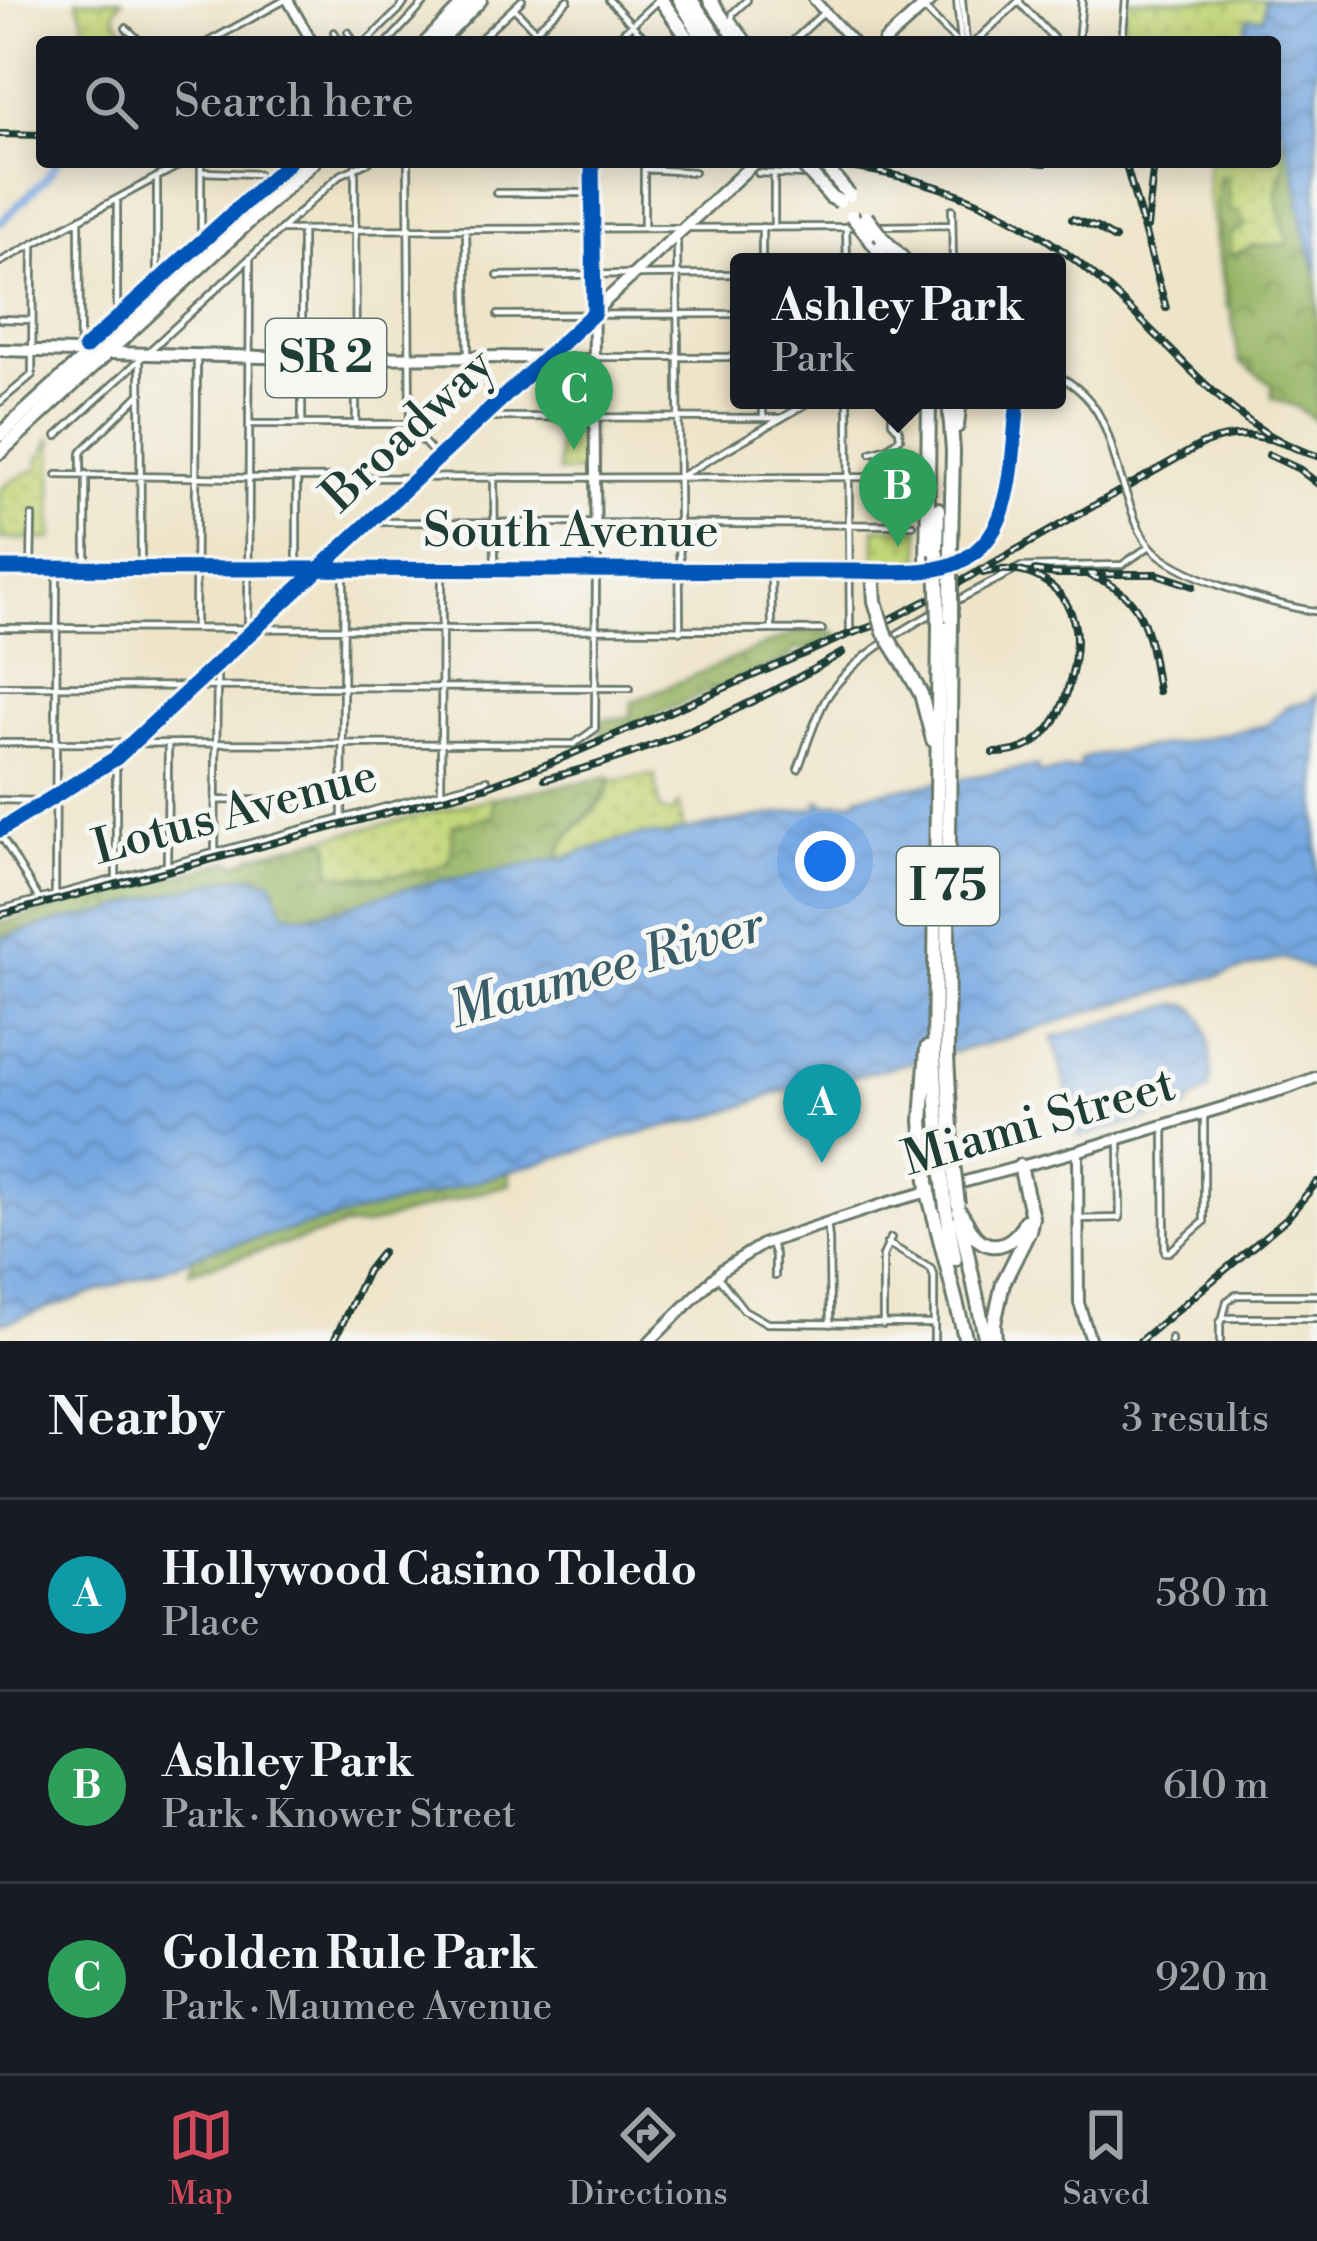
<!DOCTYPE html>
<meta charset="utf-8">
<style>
body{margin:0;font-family:"Libre Bodoni",serif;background:#242831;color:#f1f3f6}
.you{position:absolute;left:825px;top:861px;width:42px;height:42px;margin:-30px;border:9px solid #fff;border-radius:50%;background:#1a73e8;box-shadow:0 0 0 18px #1a73e833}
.badge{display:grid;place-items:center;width:78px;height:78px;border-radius:50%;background:#d1495b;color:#fff;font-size:39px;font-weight:700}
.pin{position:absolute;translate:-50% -99px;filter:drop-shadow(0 3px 6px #0008)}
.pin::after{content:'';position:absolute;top:63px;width:42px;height:36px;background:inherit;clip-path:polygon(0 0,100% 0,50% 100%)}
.popup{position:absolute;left:730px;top:253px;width:336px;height:156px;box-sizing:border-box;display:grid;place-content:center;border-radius:12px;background:#171b24;filter:drop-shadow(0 3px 9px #0005);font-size:39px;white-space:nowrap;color:#9ea1a6}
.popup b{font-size:45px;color:#f1f3f6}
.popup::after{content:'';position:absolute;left:50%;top:100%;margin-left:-24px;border:24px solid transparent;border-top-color:#171b24}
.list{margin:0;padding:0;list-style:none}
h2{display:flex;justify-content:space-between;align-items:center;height:156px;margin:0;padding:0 48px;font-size:51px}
h2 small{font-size:39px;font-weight:400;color:#9ea1a6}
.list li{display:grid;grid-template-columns:78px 1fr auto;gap:36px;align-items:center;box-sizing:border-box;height:192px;padding:0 48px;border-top:3px solid #363941}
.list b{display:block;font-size:45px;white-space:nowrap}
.list p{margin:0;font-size:39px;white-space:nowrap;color:#9ea1a6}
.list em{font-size:39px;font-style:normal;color:#9ea1a6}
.icon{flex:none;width:66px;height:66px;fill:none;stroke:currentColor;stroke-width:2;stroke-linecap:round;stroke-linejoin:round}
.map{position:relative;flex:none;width:1317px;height:1341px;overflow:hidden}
.search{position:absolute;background:#171b24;box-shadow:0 6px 30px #0003;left:36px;right:36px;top:36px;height:132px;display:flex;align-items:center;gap:30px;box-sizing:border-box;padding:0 42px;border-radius:12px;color:#9ea1a6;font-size:45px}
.sheet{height:732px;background:#171b24}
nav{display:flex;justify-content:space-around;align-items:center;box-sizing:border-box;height:168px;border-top:3px solid #363941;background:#171b24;font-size:33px;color:#9ea1a6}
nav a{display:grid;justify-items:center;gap:6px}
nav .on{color:#d1495b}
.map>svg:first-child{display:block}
.green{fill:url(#green-dots);stroke:#718956;stroke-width:3}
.forest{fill:url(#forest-crowns);stroke:#5c7a4e;stroke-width:3}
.water{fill:url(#water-waves);stroke:#4b728b;stroke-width:3}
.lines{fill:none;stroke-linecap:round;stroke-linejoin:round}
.river{stroke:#77a8e2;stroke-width:8}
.minor-casing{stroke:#677768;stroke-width:10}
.tertiary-casing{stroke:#677768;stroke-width:14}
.secondary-casing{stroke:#677768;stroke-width:15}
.primary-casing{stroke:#677768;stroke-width:16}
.trunk-casing{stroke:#677768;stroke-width:18}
.motorway-casing{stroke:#677768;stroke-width:18}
.minor{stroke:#fff;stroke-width:4.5}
.tertiary{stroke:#fff;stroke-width:8}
.secondary{stroke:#fff;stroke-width:9}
.primary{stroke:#fff;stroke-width:10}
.trunk{stroke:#fff;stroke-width:12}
.motorway{stroke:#fff;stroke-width:12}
.rail-casing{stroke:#1f3d34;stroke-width:8}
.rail{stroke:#f6f6f2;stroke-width:3;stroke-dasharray:9;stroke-linecap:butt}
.minor-bridge-casing{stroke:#677768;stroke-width:10;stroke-linecap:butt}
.motorway-bridge-casing{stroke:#677768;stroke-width:18;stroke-linecap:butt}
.minor-bridge{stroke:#fff;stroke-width:4.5}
.motorway-bridge{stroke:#fff;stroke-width:12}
.cycleway-casing{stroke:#f6f6f2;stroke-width:22}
.cycleway{stroke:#0057b8;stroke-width:15}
.labels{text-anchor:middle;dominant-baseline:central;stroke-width:10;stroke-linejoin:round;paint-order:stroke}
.shield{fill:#f6f6f2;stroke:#60746d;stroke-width:3}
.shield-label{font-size:45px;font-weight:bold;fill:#1f3d34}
.street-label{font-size:48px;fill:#1f3d34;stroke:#f6f6f2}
.water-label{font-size:51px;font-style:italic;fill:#395d68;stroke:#f6f6f2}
</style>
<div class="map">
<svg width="1317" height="1341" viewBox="0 0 1317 1341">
<defs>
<pattern id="green-dots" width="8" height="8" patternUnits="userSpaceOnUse" patternTransform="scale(3)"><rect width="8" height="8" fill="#c3d577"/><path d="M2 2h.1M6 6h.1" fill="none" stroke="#a7b868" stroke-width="1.8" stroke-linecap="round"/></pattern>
<pattern id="forest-crowns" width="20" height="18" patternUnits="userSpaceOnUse" patternTransform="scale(3)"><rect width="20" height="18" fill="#9ab668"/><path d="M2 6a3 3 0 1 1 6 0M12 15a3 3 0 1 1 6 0" fill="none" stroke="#7d9556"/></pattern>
<pattern id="water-waves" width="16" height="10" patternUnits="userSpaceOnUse" patternTransform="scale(3)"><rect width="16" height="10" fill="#77a8e2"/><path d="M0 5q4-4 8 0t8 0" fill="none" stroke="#618ab8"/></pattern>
</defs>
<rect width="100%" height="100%" fill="#f6f6f2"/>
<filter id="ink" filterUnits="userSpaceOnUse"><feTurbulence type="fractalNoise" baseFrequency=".00833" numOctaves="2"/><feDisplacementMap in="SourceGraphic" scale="24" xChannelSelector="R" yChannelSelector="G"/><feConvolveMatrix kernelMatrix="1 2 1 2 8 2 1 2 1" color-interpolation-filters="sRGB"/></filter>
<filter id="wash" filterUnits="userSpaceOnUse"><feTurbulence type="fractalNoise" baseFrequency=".004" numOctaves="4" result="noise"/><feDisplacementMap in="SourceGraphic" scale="48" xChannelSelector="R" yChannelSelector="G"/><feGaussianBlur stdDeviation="2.7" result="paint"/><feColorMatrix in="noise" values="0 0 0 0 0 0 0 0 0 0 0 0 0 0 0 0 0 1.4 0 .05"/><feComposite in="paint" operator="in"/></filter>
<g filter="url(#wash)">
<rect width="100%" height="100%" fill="#eee4c9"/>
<!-- green -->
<path class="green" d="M 77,0 L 122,0 L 114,11 L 117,21 L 138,42 L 90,42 Z
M 1126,0 L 1265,0 L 1265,15 L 1260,19 L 1258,36 L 1261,29 L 1265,28 L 1270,42 L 1122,42 Z
M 1275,107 L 1289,147 L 1303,226 L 1317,275 L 1317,313 L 1227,308 L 1209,199 L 1207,162 L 1275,162 Z
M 558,423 L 590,423 L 590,472 L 558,472 Z
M 52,437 L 52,539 L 0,539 L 0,490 L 8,483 L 38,468 L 38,457 L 41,457 Z
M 875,528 L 920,528 L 921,567 L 875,565 Z
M 655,775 L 660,810 L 671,814 L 679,804 L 684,831 L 674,832 L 668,837 C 640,828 587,851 558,859 C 562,826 607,813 610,781 Z
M 493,798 L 494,816 C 480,831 463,856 445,864 C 421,876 355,879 329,873 L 330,844 L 321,839 Z"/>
<!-- forest -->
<path class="forest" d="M 1283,132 L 1296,177 L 1303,226 L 1317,275 L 1317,421 L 1295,406 L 1272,398 L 1272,385 L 1239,361 L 1216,218 L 1219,176 L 1227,178 L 1229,209 L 1238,213 L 1246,225 L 1231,234 L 1230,256 L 1252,246 L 1288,244 L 1276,194 L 1284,165 L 1280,150 Z
M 798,631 L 835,632 L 839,636 L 805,650 L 795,648 L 791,657 L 600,738 L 602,720 L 631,717 L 632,702 Z
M 610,777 C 607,812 562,825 558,859 L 427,885 L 347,907 L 296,916 L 283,912 L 273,883 L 262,877 L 235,877 L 142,900 L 108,912 L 52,923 L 0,938 L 0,923 L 231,861 L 237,864 L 248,860 L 251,856 L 321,839 L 330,844 L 330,873 C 366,882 414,875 450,863 L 453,826 L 493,816 L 493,798 Z
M 509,1171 L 510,1184 L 365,1226 L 343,1227 L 189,1272 L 194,1256 L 206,1251 L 430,1195 Z"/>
<!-- water -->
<path class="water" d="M 1265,0 L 1317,0 L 1317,275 L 1303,226 L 1296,177 L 1275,107 L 1275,42 L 1270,42 L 1265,28 L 1253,37 L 1248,36 L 1245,28 L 1248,18 L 1263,18 Z
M 1317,693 L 1317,971 L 1283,958 L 1087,1012 L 1006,1039 L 802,1089 C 781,1089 766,1098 747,1105 C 717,1116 686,1124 654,1129 L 430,1195 L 206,1251 L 167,1268 L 0,1324 L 0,938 L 52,923 L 108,912 L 142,900 L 235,877 L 252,876 L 272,881 L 283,911 C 308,923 346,906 371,898 C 399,890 433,882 461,877 C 494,871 528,866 561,858 C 589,852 641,827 668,837 L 674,832 L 818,807 L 818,801 L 823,801 L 824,805 L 852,801 L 860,795 L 1037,766 L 1039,774 L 1081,767 L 1080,760 L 1089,756 L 1185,742 L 1267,725 L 1288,705 L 1308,702 Z
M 1177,1004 C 1185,1005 1191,1004 1196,1010 C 1210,1026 1214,1071 1208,1090 L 1191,1101 L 1186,1109 L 1079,1137 L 1053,1037 Z"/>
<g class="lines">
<!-- river -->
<path class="river" d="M 0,223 L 47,177 L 57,162"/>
</g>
</g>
<g filter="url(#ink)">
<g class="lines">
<defs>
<path id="minor" d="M 609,0 L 648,42
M 747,0 L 733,13 L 732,19 L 750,42
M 916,0 L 957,42
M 957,0 L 961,42
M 962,0 L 966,42
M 1020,3 L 1057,42
M 514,8 L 546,42
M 126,28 L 141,42
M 334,32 L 340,42
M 348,32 L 354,42
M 208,42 L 285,0
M 366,42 L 401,8 L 406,0
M 388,42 L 427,0
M 477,42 L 522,0
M 523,42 L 568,0
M 613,42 L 658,0
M 792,42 L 822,14 L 826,13
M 975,42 L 1020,0
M 1078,42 L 1082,0
M 1122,42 L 1126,0
M 408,162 L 410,427 L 438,458
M 355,167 L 356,424
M 204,172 L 258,174
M 758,173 L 806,175
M 774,173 L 774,227
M 157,178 L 157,277
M 496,193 L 592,193
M 952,209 L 953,262
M 79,220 L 80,352
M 880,226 L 952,225
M 762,227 L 762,262
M 846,227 L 847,262
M 644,228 L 644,169 L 694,172
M 466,229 L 468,356
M 281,230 L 856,227
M 201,232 L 201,162
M 677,240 L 680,631
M 0,262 L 185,162
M 637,275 L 739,274
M 498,276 L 630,274
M 117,315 L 117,199
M 498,315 L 739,314
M 0,319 L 32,320
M 547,357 L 739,357
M 140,359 L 141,569
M 1057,375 C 1101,398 1107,431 1120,476
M 763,400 L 763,417
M 848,400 L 850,630
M 0,402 L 32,375 L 33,245
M 482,417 L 781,418
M 249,424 L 410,424
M 302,424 L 302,230
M 57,436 L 340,175 L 369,162
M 871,453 L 888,448 L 900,438 L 899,430 L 892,422 L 892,400
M 81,474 L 81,453 L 84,449 L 141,393
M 57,475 L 249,478 L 908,477 L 914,466
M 683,475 L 813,400
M 494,478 L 495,568
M 1132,511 C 1136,523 1141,535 1149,545 C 1174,576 1275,606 1314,611
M 373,522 L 913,525
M 31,568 L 32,516
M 86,568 L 86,474
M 297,568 L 297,478
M 771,571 L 772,630
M 956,601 L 1021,567 L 1122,565 L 1150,546
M 195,626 L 197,356
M 0,628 L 822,630
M 248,629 L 250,259
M 212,668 L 217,674 L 215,853
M 0,686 L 630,688
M 0,743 L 574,744 L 595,729 L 596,571
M 116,758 L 116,878
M 798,769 C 807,746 814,720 826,699 C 849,661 897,633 935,612
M 441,793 L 442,570
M 0,800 L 41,801
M 216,800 L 342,801
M 342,820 L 344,570
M 0,834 L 39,899
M 167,864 L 168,744
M 55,893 L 57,568
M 0,910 L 487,780
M 1164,1126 L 1165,1252 L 1169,1252 L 1204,1222 L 1204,1116
M 1079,1219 L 1120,1218 L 1119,1139
M 827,1223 L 829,1239 L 830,1324
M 770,1241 L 775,1255 L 775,1276
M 887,1243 L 931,1269 L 934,1278 L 934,1341
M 719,1278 L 744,1310 L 767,1323 L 934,1324
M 1223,1317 L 1227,1301 L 1236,1295 L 1317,1295
M 883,1325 L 883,1256 L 891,1238
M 1171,1338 L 1171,1341
M 1220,1341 L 1220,1322 L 1224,1318 L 1317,1318"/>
<path id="tertiary" d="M 288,0 L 312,42
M 814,0 L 853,42
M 592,162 L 596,571
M 0,568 L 850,571 C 878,571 908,574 936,569 C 1014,555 1010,476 1016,413
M 0,830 L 116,758 L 545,357
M 1078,1151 L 1079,1303 L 1091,1341"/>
<path id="secondary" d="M 650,1341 L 723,1269 L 763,1244 L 890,1202 L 1078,1151 L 1288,1088 L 1317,1077"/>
<path id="primary" d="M 884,42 L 931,0
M 0,350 L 302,358 L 545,357 L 755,162"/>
<path id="trunk" d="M 427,42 L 468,0
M 439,42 L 480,0
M 0,435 L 298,162
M 0,452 L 313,162"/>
<path id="motorway" d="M 661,0 L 691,42
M 680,0 L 705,42
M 691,0 L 720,42
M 710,0 L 739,42
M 868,236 L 887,262
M 882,238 L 906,262
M 949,400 L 953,451 L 951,548
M 1014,400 L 1016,417
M 957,426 L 960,400
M 937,554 L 938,509
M 927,570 L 929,400
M 873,571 L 875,601
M 951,617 L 947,1057 L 953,1163
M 939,622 L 934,1056 L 941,1166
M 904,664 L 921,694 L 933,740
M 927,1048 L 922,1121 L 928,1192 L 966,1341
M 946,1208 L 955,1259
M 959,1211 C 966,1219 969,1230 976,1237 C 994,1255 1017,1241 1025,1221
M 960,1219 L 986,1341
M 995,1341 L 994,1324 L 1003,1283 L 1029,1231 L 1032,1217 L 1020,1166"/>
</defs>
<!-- minor casing -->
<use href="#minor" class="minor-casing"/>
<!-- tertiary casing -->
<use href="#tertiary" class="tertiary-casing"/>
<!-- secondary casing -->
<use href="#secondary" class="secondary-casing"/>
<!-- primary casing -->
<use href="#primary" class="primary-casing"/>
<!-- trunk casing -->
<use href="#trunk" class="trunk-casing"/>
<!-- motorway casing -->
<use href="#motorway" class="motorway-casing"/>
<!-- minor -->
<use href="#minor" class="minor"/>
<!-- tertiary -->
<use href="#tertiary" class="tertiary"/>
<!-- secondary -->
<use href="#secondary" class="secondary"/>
<!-- primary -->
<use href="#primary" class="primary"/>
<!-- trunk -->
<use href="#trunk" class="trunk"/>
<!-- motorway -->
<use href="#motorway" class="motorway"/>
<defs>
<path id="rail" d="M 0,134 L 42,135
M 789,162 C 898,166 1000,197 1085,268 C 1111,289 1134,313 1158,337 C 1206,385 1250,436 1317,456
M 1035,162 L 1045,163
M 1125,162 L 1166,308
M 1072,219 L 1097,228 L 1115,239
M 1147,227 L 1154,162
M 1269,455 L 1299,469 L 1317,483
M 1034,571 L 1056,574 L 1157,574 L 1193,586
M 983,573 C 1024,561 1068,584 1075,628 C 1078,647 1074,667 1069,685 C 1059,725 1038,754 993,753
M 1090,576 C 1148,593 1150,642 1158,691
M 545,779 C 652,753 747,708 842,653
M 0,915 L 485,787 L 548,764 L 847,635 L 885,622 L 941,593 L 1202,444 C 1233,432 1257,433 1287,445
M 334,1341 L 367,1271 L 382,1252
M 1140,1341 L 1287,1218 L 1317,1182"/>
</defs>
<!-- rail casing -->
<use href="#rail" class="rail-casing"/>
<!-- rail -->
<use href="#rail" class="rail"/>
<defs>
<path id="minor-bridge" d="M 1120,476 L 1132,511"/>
<path id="motorway-bridge" d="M 800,162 L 831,197 L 839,201
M 822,162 L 849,195
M 852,216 L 868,236
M 866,217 L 882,238
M 937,554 L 939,622
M 875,601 L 884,632 L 904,664
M 951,617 L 951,548
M 953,1163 L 958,1204
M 941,1166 L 946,1208"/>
</defs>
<!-- minor-bridge casing -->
<use href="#minor-bridge" class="minor-bridge-casing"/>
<!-- motorway-bridge casing -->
<use href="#motorway-bridge" class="motorway-bridge-casing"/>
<!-- minor-bridge -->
<use href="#minor-bridge" class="minor-bridge"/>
<!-- motorway-bridge -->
<use href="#motorway-bridge" class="motorway-bridge"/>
<defs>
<path id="cycleway" d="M 85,348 L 289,162
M 0,568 L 850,571 C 878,571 907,574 935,569 C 1018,555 1010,465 1018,400
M 0,830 L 116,758 L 594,313 L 592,162"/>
</defs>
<!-- cycleway casing -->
<use href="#cycleway" class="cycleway-casing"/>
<!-- cycleway -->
<use href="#cycleway" class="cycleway"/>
</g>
</g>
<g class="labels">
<!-- shield labels -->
<g class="shield">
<rect x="266" y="319" width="120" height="78" rx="9"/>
<rect x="897" y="847" width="102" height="78" rx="9"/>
</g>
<g class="shield-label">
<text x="326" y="358">SR 2</text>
<text x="948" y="886">I 75</text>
</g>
<!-- street labels -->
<g class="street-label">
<text transform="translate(409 431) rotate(-43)">Broadway</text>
<text x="571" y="532">South Avenue</text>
<text transform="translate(235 813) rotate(-15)">Lotus Avenue</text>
<text transform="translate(1039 1123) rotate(-16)">Miami Street</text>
</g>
<!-- water labels -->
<g class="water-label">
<text transform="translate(607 969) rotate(-16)">Maumee River</text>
</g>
</g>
</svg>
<div class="you"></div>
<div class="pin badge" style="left:822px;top:1163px;background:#0f9aa8">A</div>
<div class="pin badge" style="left:898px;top:547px;background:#2e9e5b">B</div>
<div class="popup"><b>Ashley Park</b>Park</div>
<div class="pin badge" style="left:574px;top:450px;background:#2e9e5b">C</div>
<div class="search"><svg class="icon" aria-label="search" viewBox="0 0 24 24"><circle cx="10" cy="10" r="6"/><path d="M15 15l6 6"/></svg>Search here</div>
</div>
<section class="sheet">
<h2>Nearby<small>3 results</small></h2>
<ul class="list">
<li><span class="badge" style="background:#0f9aa8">A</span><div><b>Hollywood Casino Toledo</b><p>Place</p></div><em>580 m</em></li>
<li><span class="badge" style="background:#2e9e5b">B</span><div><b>Ashley Park</b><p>Park · Knower Street</p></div><em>610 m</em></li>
<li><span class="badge" style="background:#2e9e5b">C</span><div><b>Golden Rule Park</b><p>Park · Maumee Avenue</p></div><em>920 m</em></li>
</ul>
</section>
<nav>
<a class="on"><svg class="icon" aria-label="map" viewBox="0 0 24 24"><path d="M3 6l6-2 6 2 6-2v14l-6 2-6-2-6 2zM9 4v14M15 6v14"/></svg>Map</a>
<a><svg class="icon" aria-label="directions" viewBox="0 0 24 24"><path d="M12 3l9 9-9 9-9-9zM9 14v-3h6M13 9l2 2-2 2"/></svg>Directions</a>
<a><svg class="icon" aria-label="saved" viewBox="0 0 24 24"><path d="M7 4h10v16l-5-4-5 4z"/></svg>Saved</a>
</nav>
